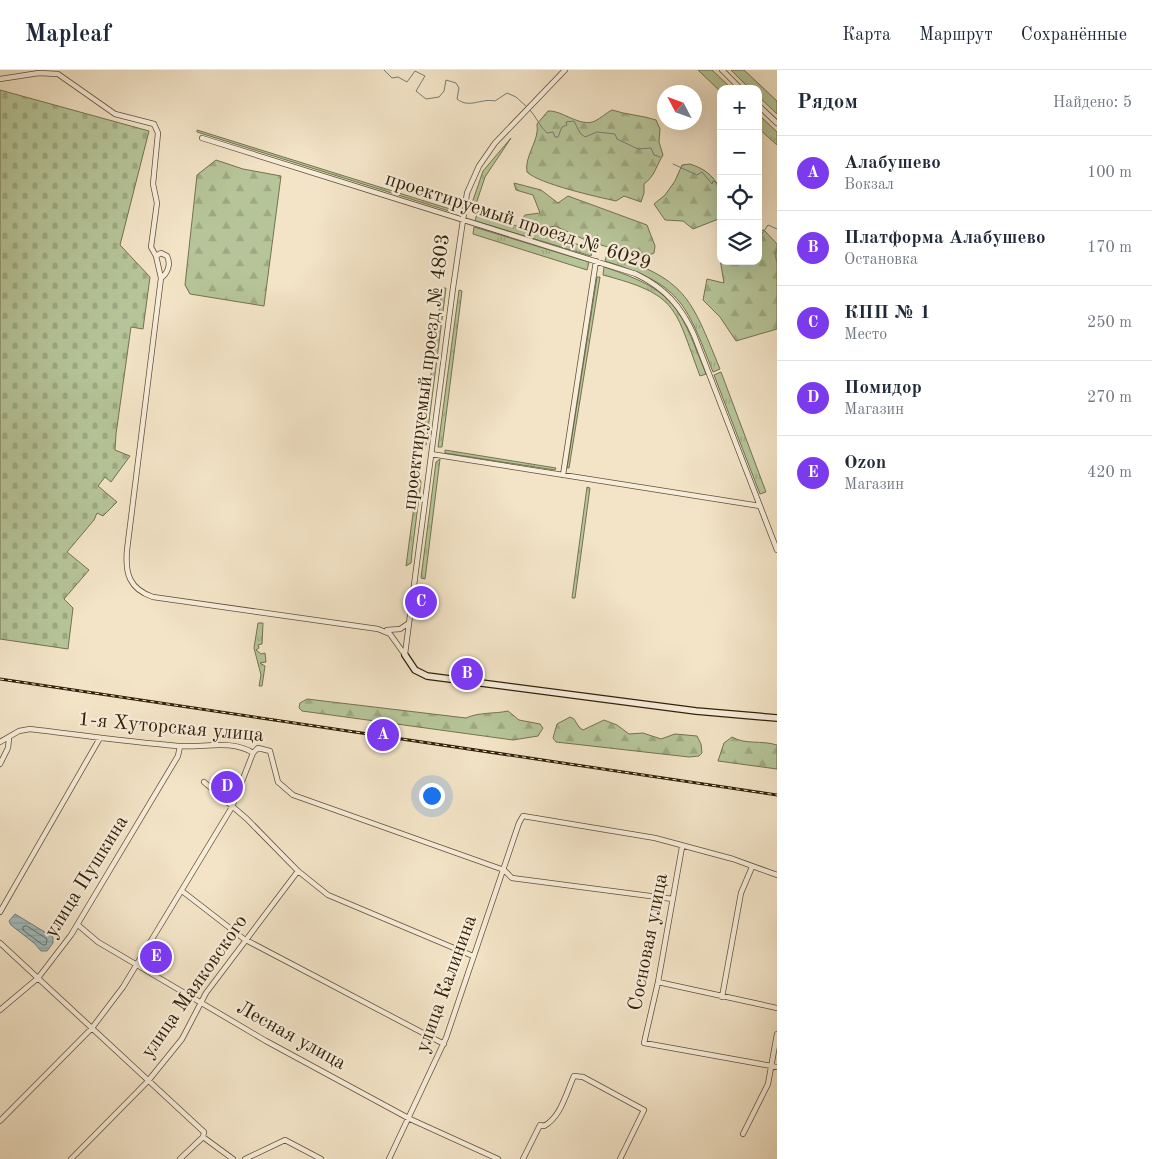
<!DOCTYPE html>
<html lang="ru">
<meta charset="utf-8">
<style>
body{margin:0;font-family:"Old Standard TT",serif;background:#f6f6f7;color:#1f2937}
.controls{position:absolute;right:15px;top:15px;display:grid;overflow:hidden;border-radius:10px;box-shadow:0 5px 20px #0002}
.controls button{width:45px;height:45px;display:grid;place-items:center;padding:0;border:0;border-bottom:1px solid #e0e1e3;background:#fff;color:#1f2937;font:25px sans-serif}
.compass{position:absolute;left:657px;top:15px;width:45px;height:45px;border-radius:50%;background:#fff;box-shadow:0 5px 20px #0002;rotate:311deg}
.you{position:absolute;left:431px;top:725px;width:18px;height:18px;margin:-12px;border:4px solid #fff;border-radius:50%;background:#1a73e8;box-shadow:0 0 0 8px #1a73e833}
.badge{display:grid;place-items:center;width:32px;height:32px;border-radius:50%;background:#7c3aed;color:#fff;font-size:16px;font-weight:700}
.pin{position:absolute;translate:-50% -50%;border:2px solid #fff;box-shadow:0 1px 5px #0006}
.list{margin:0;padding:0;list-style:none}
h2{display:flex;justify-content:space-between;align-items:center;height:65px;margin:0;padding:0 20px;font-size:21px}
h2 small{font-size:16px;font-weight:400;color:#747a83}
.list li{display:grid;grid-template-columns:32px 1fr auto;gap:15px;align-items:center;box-sizing:border-box;height:75px;padding:0 20px;border-top:1px solid #e0e1e3}
.list b{display:block;font-size:19px;white-space:nowrap}
.list p{margin:0;font-size:16px;white-space:nowrap;color:#747a83}
.list em{font-size:16px;font-style:normal;color:#747a83}
.icon{flex:none;width:28px;height:28px;fill:none;stroke:currentColor;stroke-width:2;stroke-linecap:round;stroke-linejoin:round}
.map{position:relative;flex:none;width:777px;height:1089px;overflow:hidden}
header{display:flex;align-items:center;gap:30px;box-sizing:border-box;height:70px;padding:0 25px;background:#fff;border-bottom:1px solid #e0e1e3}
header strong{font-size:24px}
nav{display:flex;gap:28px;margin-inline-start:auto;font-size:18px}
main{display:flex}
aside{flex:1;background:#fff}
.map>svg:first-child{display:block}
.grass{fill:url(#grass-tufts);stroke:#747250}
.forest{fill:url(#forest-firs);stroke:#747250}
.cemetery{fill:url(#cemetery-stones);stroke:#747250}
.water{fill:url(#water-rules);stroke:#757e76}
.lines{fill:none;stroke-linecap:round;stroke-linejoin:round}
.shore{stroke:#6a6e64;stroke-width:1}
.stream{stroke:#757e76;stroke-width:1}
.street-casing{stroke:#625137;stroke-width:6}
.secondary-casing{stroke:#322007;stroke-width:8}
.street{stroke:#f7eddb;stroke-width:4.5}
.secondary{stroke:#f7eddb;stroke-width:5.5}
.rail-casing{stroke:#322007;stroke-width:3}
.rail{stroke:#f7eddb;stroke-width:1;stroke-dasharray:4;stroke-linecap:butt}
.labels{text-anchor:middle;dominant-baseline:central;stroke-width:4.5;stroke-linejoin:round;paint-order:stroke}
.street-label{font-size:20px;fill:#322007;stroke:#f7eddb}
</style>
<header>
<strong>Mapleaf</strong>
<nav><a>Карта</a><a>Маршрут</a><a>Сохранённые</a></nav>
</header>
<main>
<div class="map">
<svg width="777" height="1089" viewBox="0 0 777 1089">
<defs>
<pattern id="grass-tufts" width="24" height="20" patternUnits="userSpaceOnUse" patternTransform="scale(1.25)"><rect width="24" height="20" fill="#b6c599"/><path d="M3 7l-1-3M5 7V3M7 7l1-3M15 17l-1-3M17 17v-4M19 17l1-3" fill="none" stroke="#9da982"/></pattern>
<pattern id="forest-firs" width="22" height="20" patternUnits="userSpaceOnUse" patternTransform="scale(1.25)"><rect width="22" height="20" fill="#b6c599"/><path d="M5 1l3.5 6h-7zM16 11l3.5 6h-7z" fill="#9da982"/></pattern>
<pattern id="cemetery-stones" width="16" height="16" patternUnits="userSpaceOnUse" patternTransform="scale(1.25)"><rect width="16" height="16" fill="#b6c599"/><path d="M2 7V4a2 2 0 0 1 4 0v3zM10 15v-3a2 2 0 0 1 4 0v3z" fill="#9da982"/></pattern>
<pattern id="water-rules" width="6" height="5" patternUnits="userSpaceOnUse" patternTransform="scale(1.25)"><rect width="6" height="5" fill="#a1bcc0"/><path d="M0 2.5h6" fill="none" stroke="#8ba1a4"/></pattern>
</defs>
<rect width="100%" height="100%" fill="#f3e4c7"/>
<filter id="stains"><feTurbulence type="fractalNoise" baseFrequency=".004" numOctaves="4"/><feColorMatrix values="0 0 0 0 .2 0 0 0 0 .09 0 0 0 0 .02 0 0 0 .5 -.17"/></filter>
<radialGradient id="worn" r=".72"><stop offset=".6" stop-color="#630" stop-opacity="0"/><stop offset="1" stop-color="#630" stop-opacity=".3"/></radialGradient>
<!-- grass -->
<path class="grass" d="M 698,0 L 712,0 L 732,19 L 721,19 L 721,22 Z
M 731,0 L 744,0 L 777,31 L 777,44 L 758,26 L 758,19 L 750,19 Z
M 758,44 L 777,62 L 777,75 L 758,58 Z
M 197,60 L 450,139 L 449,141 L 197,62 Z
M 511,68 L 485,107 L 474,140 L 470,139 L 483,101 Z
M 477,144 L 593,179 L 591,186 L 475,151 Z
M 474,157 L 589,192 L 587,200 L 473,164 Z
M 607,184 C 686,209 690,226 720,299 L 713,302 C 685,231 681,215 605,191 Z
M 604,197 C 677,221 679,237 706,304 L 700,306 C 674,237 679,225 603,205 Z
M 597,207 L 600,207 L 569,398 L 567,398 Z
M 442,218 L 446,218 L 426,375 L 422,374 Z
M 459,220 L 462,221 L 442,377 L 438,377 Z
M 721,302 L 766,422 L 760,424 L 714,305 Z
M 445,380 L 556,398 L 555,400 L 445,383 Z
M 440,389 L 425,509 L 421,508 L 436,392 Z
M 418,406 L 421,412 L 412,482 L 411,493 L 406,496 Z
M 587,417 L 590,418 L 575,528 L 572,528 Z
M 258,553 L 263,553 L 262,574 L 258,575 L 259,578 L 256,580 L 261,584 L 265,583 L 266,592 L 260,593 L 265,596 L 262,616 L 259,616 L 261,605 L 254,578 Z"/>
<!-- forest -->
<path class="forest" d="M 612,40 C 627,45 641,45 656,50 L 660,59 L 659,72 L 663,85 C 656,96 655,106 644,114 L 644,123 L 641,132 L 624,126 L 616,131 C 598,127 539,114 527,102 C 524,86 540,70 537,54 L 548,41 C 562,40 581,58 595,51 C 601,48 606,43 612,40 Z
M 216,90 L 243,99 L 281,106 L 264,236 L 190,224 L 185,215 L 197,105 Z
M 690,94 C 720,104 721,120 721,148 L 693,159 L 683,151 L 665,150 L 654,134 L 665,125 L 675,111 L 682,95 Z
M 514,113 L 541,120 L 558,133 L 568,126 L 647,155 L 655,176 L 654,183 L 644,187 L 590,172 L 555,156 L 546,158 L 527,153 L 523,148 L 525,145 L 540,143 L 533,125 L 516,120 Z
M 764,160 L 777,174 L 777,259 L 736,271 L 720,247 L 703,230 L 707,209 L 724,213 L 720,189 L 721,187 L 721,191 L 758,191 L 758,161 Z
M 307,629 L 466,648 C 479,642 494,644 508,641 L 519,650 L 540,654 L 543,658 L 538,666 L 513,670 L 302,641 L 299,638 L 300,633 Z
M 570,647 L 574,649 L 579,657 L 583,660 L 604,650 L 617,655 L 629,664 L 643,663 L 661,669 L 675,664 L 697,666 L 701,674 L 702,683 L 699,686 L 689,687 L 556,672 L 553,668 L 557,654 Z
M 732,667 C 746,675 761,670 777,675 L 777,699 L 718,691 L 724,673 Z"/>
<!-- cemetery -->
<path class="cemetery" d="M 0,20 L 149,61 L 120,175 L 150,207 L 143,259 L 131,257 L 116,364 L 115,380 L 130,386 L 111,412 L 105,407 L 98,416 L 117,432 L 103,446 L 97,443 L 94,450 L 67,482 L 89,500 L 64,529 L 73,538 L 68,579 L 0,569 Z"/>
<!-- water -->
<path class="water" d="M 15,844 L 53,867 L 53,873 L 47,881 L 41,881 L 34,873 L 11,855 L 9,851 Z"/>
<g class="lines">
<!-- shore -->
<path class="shore" d="M 27,856 L 47,869 L 46,875 L 43,875 L 23,860 L 23,857 Z"/>
<!-- stream -->
<path class="stream" d="M 384,0 L 392,8 L 398,7 L 407,12 L 415,1 L 425,6 L 416,21 L 426,29 L 439,27 L 444,21 L 446,10 L 456,13 L 459,18 L 457,29 C 470,39 480,28 495,31 L 507,23 L 516,27 L 527,37
M 530,40 C 537,48 540,57 547,63 L 553,62 L 555,67 L 558,67 L 562,57 L 567,55 L 566,52 L 574,51 L 580,63 L 585,67 L 597,62 L 615,64 L 617,69 L 638,79 L 651,78 L 654,85 L 660,87
M 673,94 L 697,105 L 702,102 L 712,114 L 713,111 L 721,114
M 758,162 L 762,164 L 768,155 L 777,159
M 777,179 L 775,184 L 777,193"/>
<defs>
<path id="street" d="M 722,0 L 741,19
M 0,9 L 39,3 L 58,4 L 115,44 L 154,54 L 158,63 L 153,114 L 157,133 L 151,177 L 156,186
M 758,35 L 777,53
M 202,68 L 636,204 C 665,218 681,236 694,265 L 777,480
M 161,208 C 168,203 171,194 167,186 L 161,183 L 156,186 L 161,208 L 127,480 C 125,503 129,519 153,527 L 378,559 L 390,564 L 405,585
M 431,384 L 760,436
M 563,405 L 596,191
M 387,560 L 400,559 L 409,553
M 405,584 L 453,218 L 467,123 L 479,96 L 495,73 L 565,0
M 0,672 L 19,661 L 30,659 C 80,665 129,672 178,676 C 202,678 232,669 253,683
M 0,694 L 8,678 L 9,669
M 204,712 L 247,749 L 298,801 L 328,825 L 473,886
M 682,777 L 658,912 L 644,973 L 777,997
M 182,821 L 244,869 L 444,974
M 0,842 L 100,668
M 78,855 L 98,872 L 266,971 L 410,1049 L 498,1089
M 0,873 L 204,1062 L 203,1067 L 233,1089
M 658,912 L 777,938
M 722,927 L 741,823 L 752,797
M 0,940 L 38,908 L 71,865 L 178,686 L 180,676
M 0,1051 L 92,958 L 123,917 L 232,737 L 253,683 L 258,678 L 270,681 L 278,712 L 293,725 L 504,800 L 512,808 L 673,829
M 743,1064 L 768,1014 L 777,964
M 71,1089 L 148,1011 L 182,969 L 206,923 L 298,801
M 180,1089 L 203,1067
M 245,1089 L 285,1070 L 321,1089
M 389,1089 L 446,968 L 519,753 L 523,746 L 655,768 L 733,789 L 777,805
M 523,1089 L 540,1055 L 544,1056 C 561,1047 566,1023 574,1006 L 583,1007 L 644,1040 L 620,1089"/>
<path id="secondary" d="M 405,585 L 415,600 L 427,606 L 696,641 L 777,648"/>
</defs>
<!-- street casing -->
<use href="#street" class="street-casing"/>
<!-- secondary casing -->
<use href="#secondary" class="secondary-casing"/>
<!-- street -->
<use href="#street" class="street"/>
<!-- secondary -->
<use href="#secondary" class="secondary"/>
<defs>
<path id="rail" d="M 0,609 L 777,725"/>
</defs>
<!-- rail casing -->
<use href="#rail" class="rail-casing"/>
<!-- rail -->
<use href="#rail" class="rail"/>
</g>
<g class="labels">
<!-- street labels -->
<g class="street-label">
<text transform="translate(518 152) rotate(18)">проектируемый проезд № 6029</text>
<text transform="translate(427 302) rotate(-83)">проектируемый проезд № 4803</text>
<text transform="translate(171 658) rotate(5)">1-я Хуторская улица</text>
<text transform="translate(87 807) rotate(-58)">улица Пушкина</text>
<text transform="translate(649 872) rotate(-79)">Сосновая улица</text>
<text transform="translate(447 914) rotate(-70)">улица Калинина</text>
<text transform="translate(195 917) rotate(-55)">улица Маяковского</text>
<text transform="translate(291 966) rotate(29)">Лесная улица</text>
</g>
</g>
<rect width="100%" height="100%" filter="url(#stains)"/>
<rect width="100%" height="100%" fill="url(#worn)"/>
</svg>
<div class="controls">
<button>+</button>
<button>−</button>
<button><svg class="icon" aria-label="locate" viewBox="0 0 24 24"><circle cx="12" cy="12" r="6"/><path d="M12 2v4M12 18v4M2 12h4M18 12h4"/></svg></button>
<button><svg class="icon" aria-label="layers" viewBox="0 0 24 24"><path d="M12 4l9 5-9 5-9-5zM3 14l9 5 9-5"/></svg></button>
</div>
<svg class="compass" viewBox="-18 -18 36 36"><path d="M0-13l5 13h-10z" fill="#e53935"/><path d="M0 13l5-13h-10z" fill="#747a83"/></svg>
<div class="you"></div>
<div class="pin badge" style="left:383px;top:665px">A</div>
<div class="pin badge" style="left:467px;top:604px">B</div>
<div class="pin badge" style="left:421px;top:532px">C</div>
<div class="pin badge" style="left:227px;top:717px">D</div>
<div class="pin badge" style="left:156px;top:887px">E</div>
</div>
<aside>
<h2>Рядом<small>Найдено: 5</small></h2>
<ul class="list">
<li><span class="badge">A</span><div><b>Алабушево</b><p>Вокзал</p></div><em>100 m</em></li>
<li><span class="badge">B</span><div><b>Платформа Алабушево</b><p>Остановка</p></div><em>170 m</em></li>
<li><span class="badge">C</span><div><b>КПП № 1</b><p>Место</p></div><em>250 m</em></li>
<li><span class="badge">D</span><div><b>Помидор</b><p>Магазин</p></div><em>270 m</em></li>
<li><span class="badge">E</span><div><b>Ozon</b><p>Магазин</p></div><em>420 m</em></li>
</ul>
</aside>
</main>
